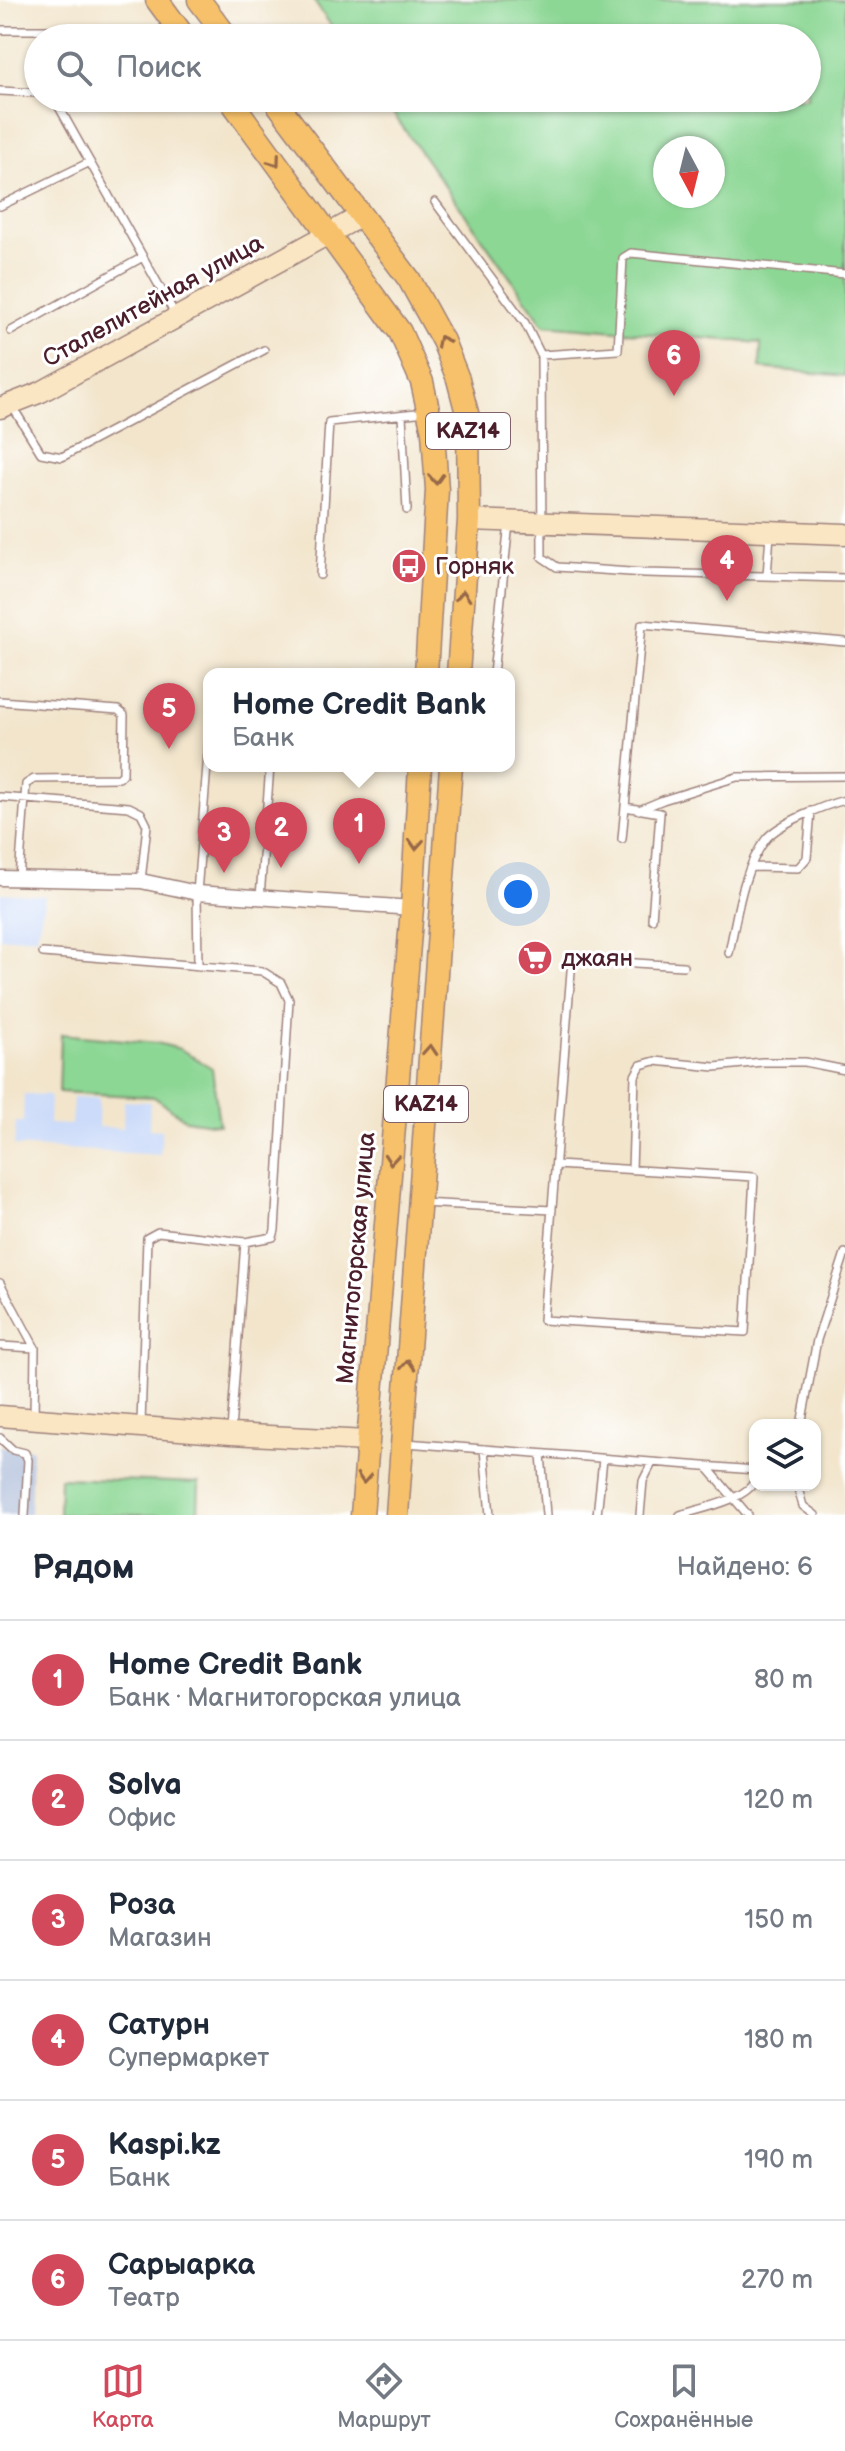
<!DOCTYPE html>
<html lang="ru">
<meta charset="utf-8">
<style>
body{margin:0;font-family:"Balsamiq Sans",sans-serif;background:#f6f6f7;color:#1f2937}
.controls{position:absolute;right:24px;bottom:24px;display:grid;overflow:hidden;border-radius:16px;box-shadow:0 2px 6px #0004}
.controls button{width:72px;height:72px;display:grid;place-items:center;padding:0;border:0;border-bottom:2px solid #e0e1e3;background:#fff;color:#1f2937;font:40px sans-serif}
.compass{position:absolute;left:653px;top:136px;width:72px;height:72px;border-radius:50%;background:#fff;box-shadow:0 2px 6px #0004;rotate:173deg}
.you{position:absolute;left:518px;top:894px;width:28px;height:28px;margin:-20px;border:6px solid #fff;border-radius:50%;background:#1a73e8;box-shadow:0 0 0 12px #1a73e833}
.badge{display:grid;place-items:center;width:52px;height:52px;border-radius:50%;background:#d1495b;color:#fff;font-size:26px;font-weight:700}
.pin{position:absolute;translate:-50% -66px;filter:drop-shadow(0 2px 4px #0008)}
.pin::after{content:'';position:absolute;top:42px;width:28px;height:24px;background:inherit;clip-path:polygon(0 0,100% 0,50% 100%)}
.popup{position:absolute;left:203px;top:668px;width:312px;height:104px;box-sizing:border-box;display:grid;place-content:center;border-radius:16px;background:#fff;filter:drop-shadow(0 2px 6px #0005);font-size:26px;white-space:nowrap;color:#747a83}
.popup b{font-size:30px;color:#1f2937}
.popup::after{content:'';position:absolute;left:50%;top:100%;margin-left:-16px;border:16px solid transparent;border-top-color:#fff}
.list{margin:0;padding:0;list-style:none}
h2{display:flex;justify-content:space-between;align-items:center;height:104px;margin:0;padding:0 32px;font-size:34px}
h2 small{font-size:26px;font-weight:400;color:#747a83}
.list li{display:grid;grid-template-columns:52px 1fr auto;gap:24px;align-items:center;box-sizing:border-box;height:120px;padding:0 32px;border-top:2px solid #e0e1e3}
.list b{display:block;font-size:30px;white-space:nowrap}
.list p{margin:0;font-size:26px;white-space:nowrap;color:#747a83}
.list em{font-size:26px;font-style:normal;color:#747a83}
.icon{flex:none;width:44px;height:44px;fill:none;stroke:currentColor;stroke-width:2;stroke-linecap:round;stroke-linejoin:round}
.map{position:relative;flex:none;width:845px;height:1515px;overflow:hidden}
.search{position:absolute;background:#fff;box-shadow:0 2px 6px #0004;left:24px;right:24px;top:24px;height:88px;display:flex;align-items:center;gap:20px;box-sizing:border-box;padding:0 28px;border-radius:44px;color:#747a83;font-size:30px}
.sheet{height:824px;background:#fff}
nav{display:flex;justify-content:space-around;align-items:center;box-sizing:border-box;height:112px;border-top:2px solid #e0e1e3;background:#fff;font-size:22px;color:#747a83}
nav a{display:grid;justify-items:center;gap:4px}
nav .on{color:#d1495b}
.map>svg:first-child{display:block}
.built{fill:#ccdbf9}
.industrial{fill:#b8c5de}
.green{fill:#8cd794;stroke:#6b7b60;stroke-width:2;fill-rule:evenodd}
.lines{fill:none;stroke-linecap:round;stroke-linejoin:round}
.lane-casing{stroke:#9e827c;stroke-width:10}
.street-casing{stroke:#9e827c;stroke-width:17}
.secondary-casing{stroke:#9e827c;stroke-width:23}
.primary-casing{stroke:#9e827c;stroke-width:25}
.lane{stroke:#fff;stroke-width:7}
.street{stroke:#fff;stroke-width:14}
.secondary{stroke:#fbe6c4;stroke-width:20}
.primary{stroke:#f6c16b;stroke-width:22}
.oneway{stroke:#976848}
.labels{text-anchor:middle;dominant-baseline:central;stroke-width:6;stroke-linejoin:round;paint-order:stroke}
.shield{fill:#fff;stroke:#80626b;stroke-width:2}
.shield-label{font-size:22px;font-weight:bold;fill:#4a1f2b}
.street-label{font-size:24px;fill:#4a1f2b;stroke:#fff}
.poi-label{font-size:24px;fill:#4a1f2b;stroke:#fff;text-anchor:start}
</style>
<div class="map">
<svg width="845" height="1515" viewBox="0 0 845 1515">
<rect width="100%" height="100%" fill="#fff"/>
<filter id="ink" filterUnits="userSpaceOnUse"><feTurbulence type="fractalNoise" baseFrequency=".0125" numOctaves="2"/><feDisplacementMap in="SourceGraphic" scale="16" xChannelSelector="R" yChannelSelector="G"/><feConvolveMatrix kernelMatrix="1 2 1 2 8 2 1 2 1" color-interpolation-filters="sRGB"/></filter>
<filter id="wash" filterUnits="userSpaceOnUse"><feTurbulence type="fractalNoise" baseFrequency=".006" numOctaves="4" result="noise"/><feDisplacementMap in="SourceGraphic" scale="32" xChannelSelector="R" yChannelSelector="G"/><feGaussianBlur stdDeviation="1.8" result="paint"/><feColorMatrix in="noise" values="0 0 0 0 0 0 0 0 0 0 0 0 0 0 0 0 0 1.4 0 .05"/><feComposite in="paint" operator="in"/></filter>
<g filter="url(#wash)">
<rect width="100%" height="100%" fill="#f2e5cc"/>
<!-- built -->
<path class="built" d="M 0,893 L 45,896 L 37,937 L 0,938 Z
M 24,1094 L 50,1095 L 49,1124 L 71,1125 L 73,1097 L 99,1098 L 98,1127 L 123,1128 L 124,1101 L 150,1102 L 149,1129 L 162,1130 L 160,1155 L 14,1146 L 16,1122 L 23,1122 Z"/>
<!-- industrial -->
<path class="industrial" d="M 0,1446 L 32,1449 L 30,1515 L 0,1515 Z"/>
<!-- green -->
<path class="green" d="M 313,0 L 845,0 L 845,376 L 760,368 L 761,343 L 544,325 L 382,98 L 807,98 L 807,38 L 340,38 ZM 665,148 L 713,148 L 713,196 L 665,196 Z
M 61,1034 L 157,1043 L 180,1049 L 212,1068 L 219,1125 L 186,1120 L 154,1097 L 59,1092 Z
M 60,1478 L 199,1483 L 198,1515 L 59,1515 Z"/>
</g>
<g filter="url(#ink)">
<g class="lines">
<defs>
<path id="lane" d="M 0,30 L 63,30
M 0,91 L 38,93
M 54,98 L 176,316
M 435,202 L 525,323 L 541,355 L 542,557 L 557,567 L 645,573 L 845,578
M 0,206 L 90,162
M 11,331 L 143,257
M 541,355 L 618,350 L 623,258 L 631,253 L 845,274
M 12,406 L 41,453 L 62,457 L 264,350
M 402,415 L 407,510
M 320,575 L 329,422 L 426,412
M 767,576 L 770,534
M 493,674 L 509,523
M 0,701 L 118,710 L 124,715 L 123,774 L 119,778 L 34,779 L 26,784 L 19,878
M 0,797 L 129,807 L 141,813 L 147,825 L 141,881
M 625,807 L 660,813 L 652,919
M 639,810 L 663,800 L 737,777 L 845,776
M 622,839 L 642,624 L 845,642
M 752,867 L 798,868 L 807,858 L 811,811
M 260,897 L 270,766
M 43,953 L 262,971 L 281,983 L 289,1000 L 275,1230 L 273,1237 L 245,1242 L 231,1431
M 729,953 C 737,916 742,870 766,839 C 779,823 825,805 845,800
M 198,966 L 197,893 L 209,740
M 556,1165 L 754,1177 L 745,1332 L 543,1320 L 572,959 L 683,966
M 632,1170 L 635,1076 L 641,1065 L 655,1061 L 715,1067 L 762,1062 L 805,1062 L 845,1070
M 421,1203 L 552,1210
M 0,1283 L 35,1348 L 34,1417
M 0,1346 L 35,1348
M 141,1424 L 147,1238 L 158,1232 L 245,1242
M 801,1425 L 817,1340 L 845,1253
M 0,1438 L 13,1450 L 25,1453 L 28,1460 L 25,1515
M 406,1443 L 755,1470
M 484,1449 L 490,1515
M 541,1454 L 546,1515
M 707,1467 L 748,1515
M 797,1485 L 803,1506 L 815,1515
M 597,1515 L 603,1459
M 640,1515 L 643,1481 L 652,1463
M 680,1515 C 699,1509 747,1500 755,1480"/>
<path id="street" d="M 0,878 L 141,881 L 197,893 L 412,908"/>
<path id="secondary" d="M 0,408 L 41,392 L 361,216
M 469,520 L 845,534
M 0,1416 L 231,1434 L 367,1441"/>
<path id="primary" d="M 157,0 L 185,38
M 199,0 L 228,38
M 229,98 L 400,332 L 422,382 L 433,432 L 437,490 L 426,674
M 273,98 L 409,279 L 443,341 L 458,379 L 468,417 L 469,520 L 458,674
M 362,1515 L 412,908 L 420,766
M 397,1515 L 451,766"/>
</defs>
<!-- lane casing -->
<use href="#lane" class="lane-casing"/>
<!-- street casing -->
<use href="#street" class="street-casing"/>
<!-- secondary casing -->
<use href="#secondary" class="secondary-casing"/>
<!-- primary casing -->
<use href="#primary" class="primary-casing"/>
<!-- lane -->
<use href="#lane" class="lane"/>
<!-- street -->
<use href="#street" class="street"/>
<!-- secondary -->
<use href="#secondary" class="secondary"/>
<!-- primary -->
<use href="#primary" class="primary"/>
</g>
<!-- one-way arrows -->
<defs><path id="oneway-chevron" d="M-2-3.5L2.5 0L-2 3.5" fill="none" stroke-width="1.6" stroke-linecap="round" stroke-linejoin="round" transform="scale(2)"/></defs>
<g class="oneway">
<use href="#oneway-chevron" transform="translate(275 161) rotate(54)"/>
<use href="#oneway-chevron" transform="translate(442 341) rotate(-116)"/>
<use href="#oneway-chevron" transform="translate(436 479) rotate(87)"/>
<use href="#oneway-chevron" transform="translate(463 596) rotate(-86)"/>
<use href="#oneway-chevron" transform="translate(416 844) rotate(94)"/>
<use href="#oneway-chevron" transform="translate(430 1050) rotate(-86)"/>
<use href="#oneway-chevron" transform="translate(391 1159) rotate(95)"/>
<use href="#oneway-chevron" transform="translate(408 1365) rotate(-86)"/>
<use href="#oneway-chevron" transform="translate(364 1478) rotate(94)"/>
</g>
</g>
<!-- icons -->
<defs>
<symbol id="bus-disc" viewBox="-11 -11 22 22"><circle r="9.5" fill="#d1495b" stroke="#fff"/><path d="M-5-6H5V4H4V6H2V4H-2V6H-4V4H-5ZM-3.5-4V0h7V-4ZM-3.5 1.2v1.5H-2V1.2ZM2 1.2v1.5H3.5V1.2Z" fill="#fff"/></symbol>
<symbol id="supermarket-disc" viewBox="-11 -11 22 22"><circle r="9.5" fill="#d1495b" stroke="#fff"/><path d="M-6-5.5h2.5l.6 2H6L4.5 2H-2.5L-4.4-4H-6ZM-1.5 3.2a1.3 1.3 0 1 0 .1 0ZM3 3.2a1.3 1.3 0 1 0 .1 0Z" fill="#fff"/></symbol>
</defs>
<g fill-rule="evenodd">
<use href="#bus-disc" x="389" y="546" width="40" height="40"/>
<use href="#supermarket-disc" x="515" y="938" width="40" height="40"/>
</g>
<g class="labels">
<!-- shield labels -->
<g class="shield">
<rect x="426" y="413" width="84" height="36" rx="6"/>
<rect x="384" y="1086" width="84" height="36" rx="6"/>
</g>
<g class="shield-label">
<text x="468" y="431">KAZ14</text>
<text x="426" y="1104">KAZ14</text>
</g>
<!-- street labels -->
<g class="street-label">
<text transform="translate(153 301) rotate(-29)">Сталелитейная улица</text>
<text transform="translate(356 1258) rotate(-85)">Магнитогорская улица</text>
</g>
<!-- poi labels -->
<g class="poi-label">
<text x="435" y="566">Горняк</text>
<text x="561" y="958">джаян</text>
</g>
</g>
</svg>
<div class="controls">
<button><svg class="icon" aria-label="layers" viewBox="0 0 24 24"><path d="M12 4l9 5-9 5-9-5zM3 14l9 5 9-5"/></svg></button>
</div>
<svg class="compass" viewBox="-18 -18 36 36"><path d="M0-13l5 13h-10z" fill="#e53935"/><path d="M0 13l5-13h-10z" fill="#747a83"/></svg>
<div class="you"></div>
<div class="pin badge" style="left:359px;top:864px">1</div>
<div class="popup"><b>Home Credit Bank</b>Банк</div>
<div class="pin badge" style="left:281px;top:868px">2</div>
<div class="pin badge" style="left:224px;top:873px">3</div>
<div class="pin badge" style="left:727px;top:601px">4</div>
<div class="pin badge" style="left:169px;top:749px">5</div>
<div class="pin badge" style="left:674px;top:396px">6</div>
<div class="search"><svg class="icon" aria-label="search" viewBox="0 0 24 24"><circle cx="10" cy="10" r="6"/><path d="M15 15l6 6"/></svg>Поиск</div>
</div>
<section class="sheet">
<h2>Рядом<small>Найдено: 6</small></h2>
<ul class="list">
<li><span class="badge">1</span><div><b>Home Credit Bank</b><p>Банк · Магнитогорская улица</p></div><em>80 m</em></li>
<li><span class="badge">2</span><div><b>Solva</b><p>Офис</p></div><em>120 m</em></li>
<li><span class="badge">3</span><div><b>Роза</b><p>Магазин</p></div><em>150 m</em></li>
<li><span class="badge">4</span><div><b>Сатурн</b><p>Супермаркет</p></div><em>180 m</em></li>
<li><span class="badge">5</span><div><b>Kaspi.kz</b><p>Банк</p></div><em>190 m</em></li>
<li><span class="badge">6</span><div><b>Сарыарка</b><p>Театр</p></div><em>270 m</em></li>
</ul>
</section>
<nav>
<a class="on"><svg class="icon" aria-label="map" viewBox="0 0 24 24"><path d="M3 6l6-2 6 2 6-2v14l-6 2-6-2-6 2zM9 4v14M15 6v14"/></svg>Карта</a>
<a><svg class="icon" aria-label="directions" viewBox="0 0 24 24"><path d="M12 3l9 9-9 9-9-9zM9 14v-3h6M13 9l2 2-2 2"/></svg>Маршрут</a>
<a><svg class="icon" aria-label="saved" viewBox="0 0 24 24"><path d="M7 4h10v16l-5-4-5 4z"/></svg>Сохранённые</a>
</nav>
